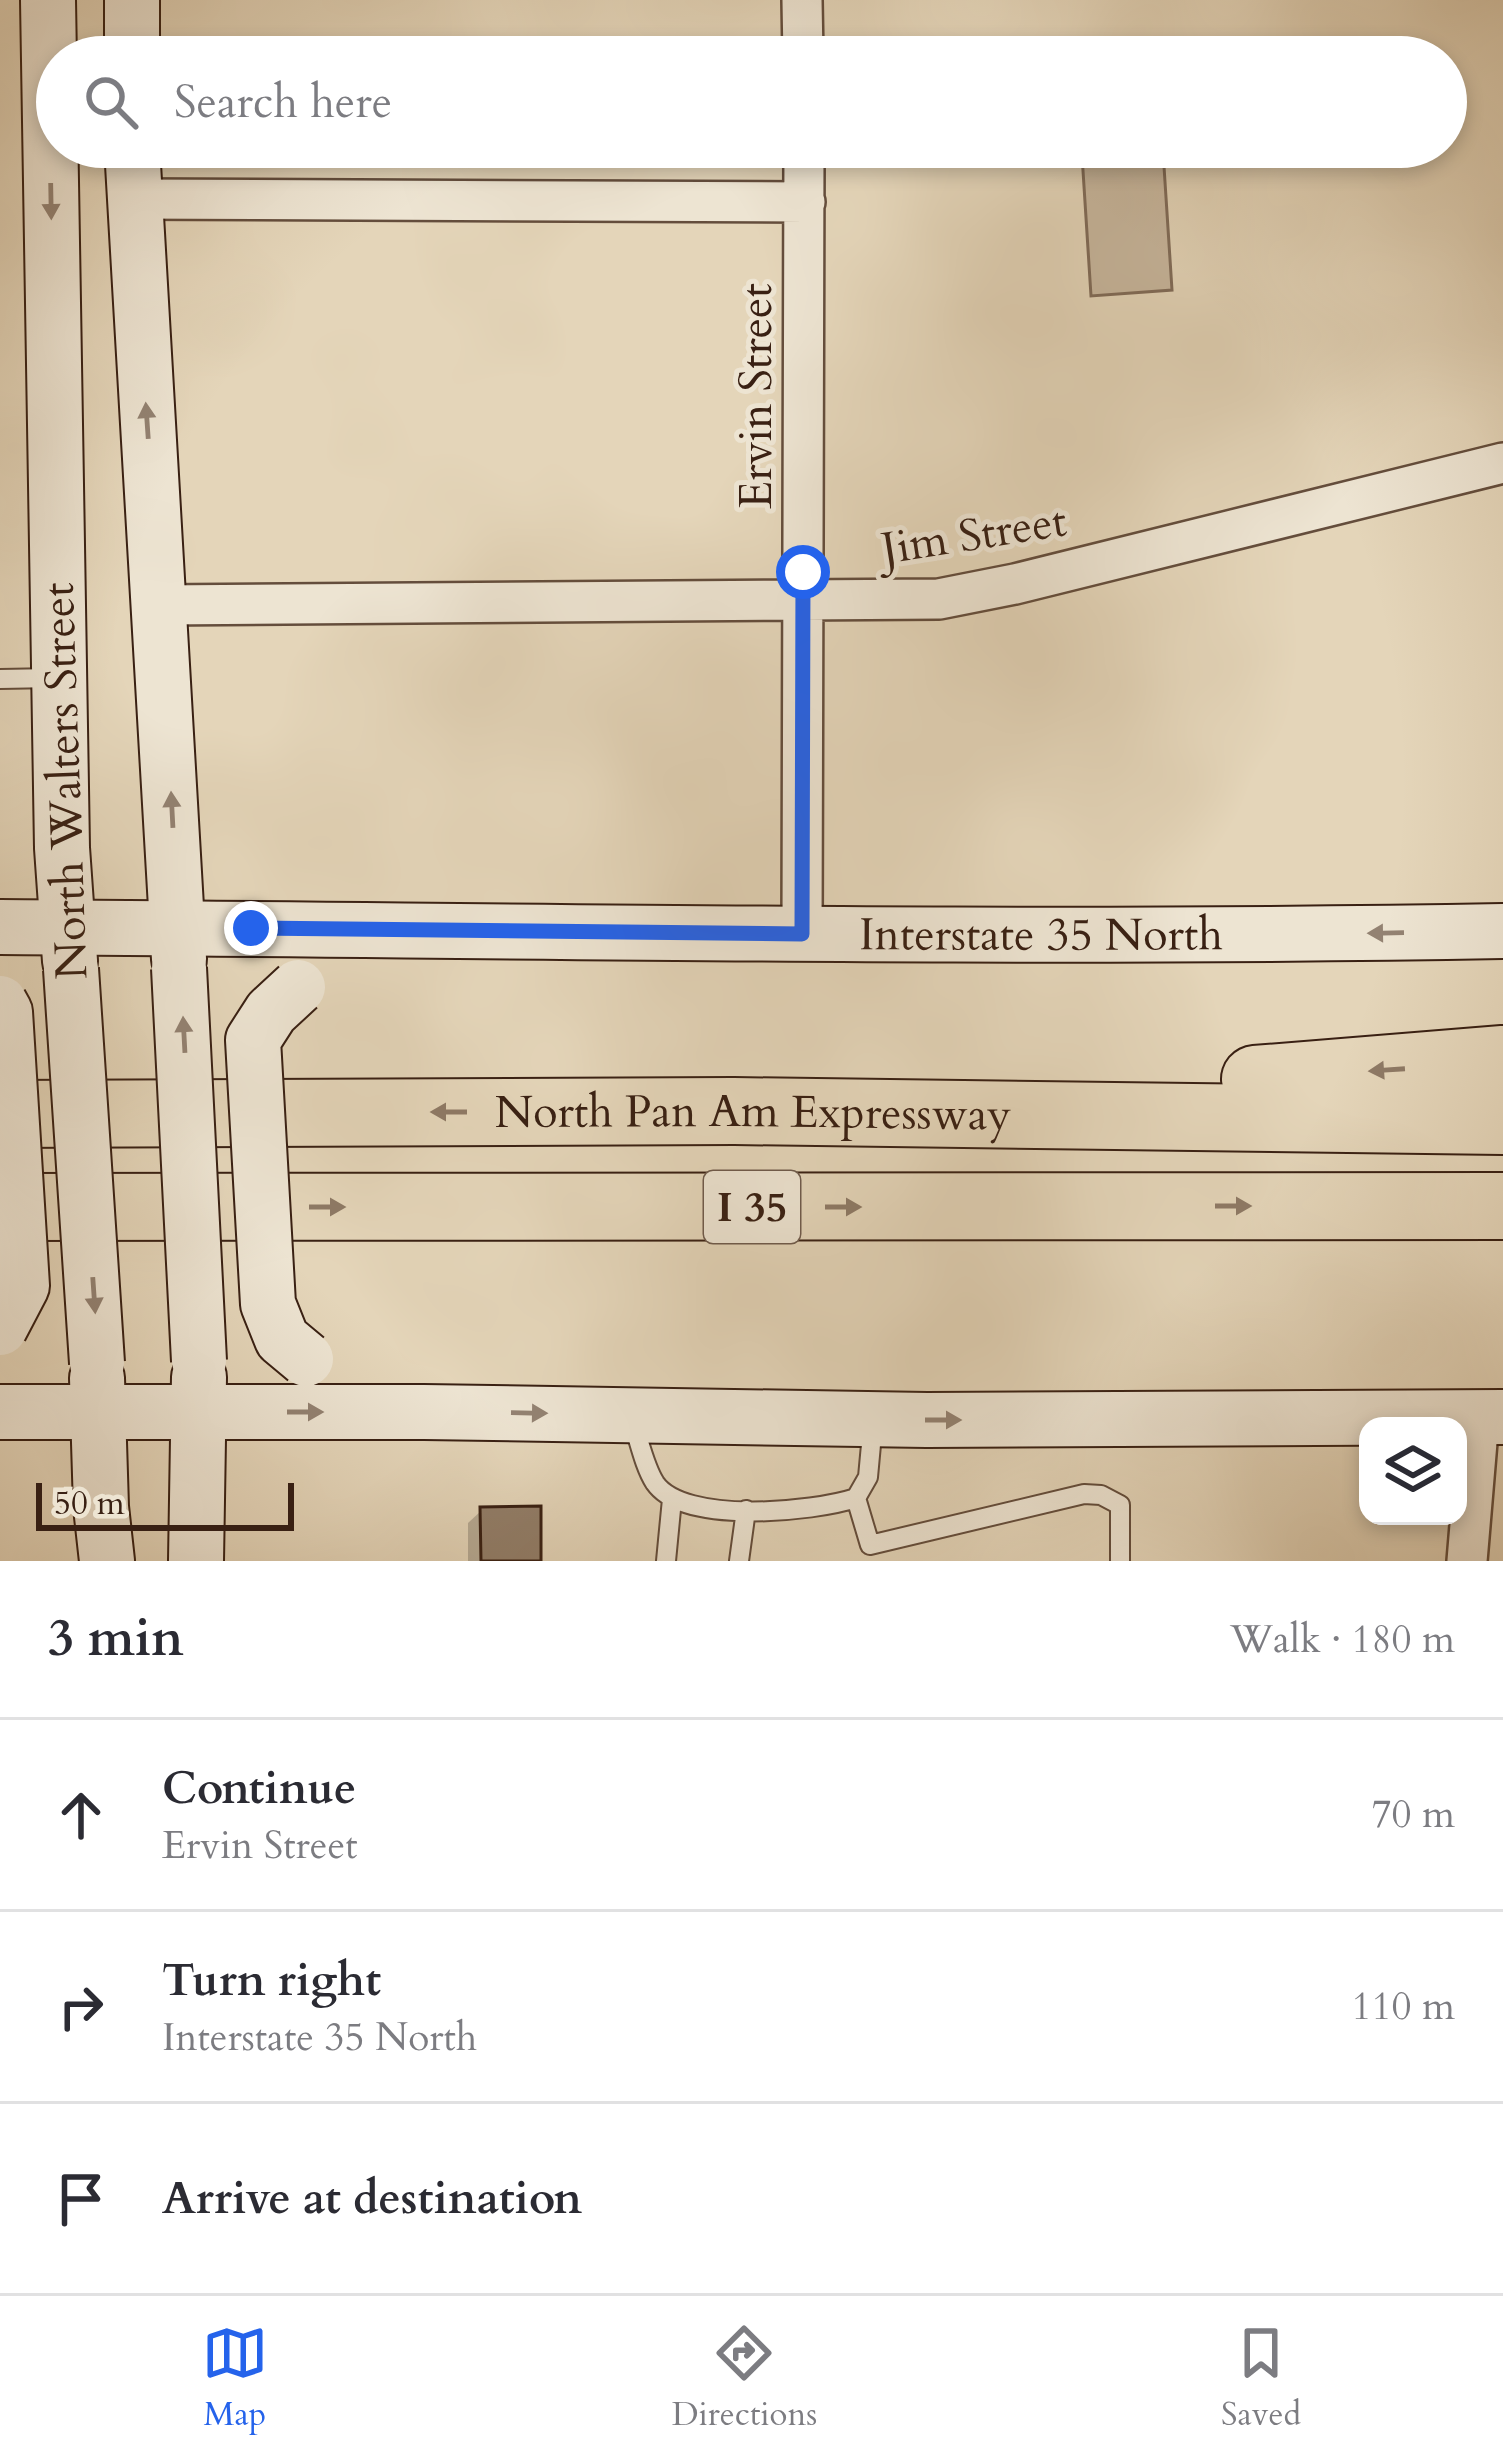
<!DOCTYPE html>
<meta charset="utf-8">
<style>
body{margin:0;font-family:Cardo,serif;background:#f7f7f7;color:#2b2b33}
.controls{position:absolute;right:36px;bottom:36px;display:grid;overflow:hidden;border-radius:24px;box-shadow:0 6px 18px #0003}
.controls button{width:108px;height:108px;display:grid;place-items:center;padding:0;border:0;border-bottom:3px solid #e1e1e2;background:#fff;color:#2b2b33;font:60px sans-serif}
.scale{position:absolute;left:36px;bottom:30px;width:258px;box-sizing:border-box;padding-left:12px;border:6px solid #392013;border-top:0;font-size:33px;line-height:42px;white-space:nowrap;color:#392013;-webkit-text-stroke:9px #ede4d2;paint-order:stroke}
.stop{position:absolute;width:36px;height:36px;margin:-27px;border:9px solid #2563eb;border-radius:50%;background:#fff}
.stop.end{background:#2563eb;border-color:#fff;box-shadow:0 3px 12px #0008}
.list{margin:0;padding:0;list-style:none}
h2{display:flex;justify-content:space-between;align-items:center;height:156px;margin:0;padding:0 48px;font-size:51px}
h2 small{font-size:39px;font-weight:400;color:#7c7c81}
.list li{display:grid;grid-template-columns:78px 1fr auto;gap:36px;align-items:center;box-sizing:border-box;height:192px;padding:0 48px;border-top:3px solid #e1e1e2}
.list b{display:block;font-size:45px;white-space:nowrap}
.list p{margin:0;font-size:39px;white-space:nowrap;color:#7c7c81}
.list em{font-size:39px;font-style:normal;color:#7c7c81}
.icon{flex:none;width:66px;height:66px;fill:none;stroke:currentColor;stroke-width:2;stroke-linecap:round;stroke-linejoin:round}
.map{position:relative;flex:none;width:1503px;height:1561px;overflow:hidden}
.search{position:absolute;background:#fff;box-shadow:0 6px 18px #0003;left:36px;right:36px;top:36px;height:132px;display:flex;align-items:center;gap:30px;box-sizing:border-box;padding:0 42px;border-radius:66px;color:#7c7c81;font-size:45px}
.sheet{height:732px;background:#fff}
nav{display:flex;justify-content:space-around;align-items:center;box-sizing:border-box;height:168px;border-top:3px solid #e1e1e2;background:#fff;font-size:33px;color:#7c7c81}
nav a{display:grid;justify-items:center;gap:6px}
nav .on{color:#2563eb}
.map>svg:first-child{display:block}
.green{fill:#c7b69d;stroke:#806b58;stroke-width:3}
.shadow{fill:#0003}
.building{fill:#927e69;stroke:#392013;stroke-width:3}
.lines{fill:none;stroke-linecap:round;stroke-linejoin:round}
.service-casing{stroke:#644d3c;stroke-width:22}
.minor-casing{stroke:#644d3c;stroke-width:44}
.secondary-casing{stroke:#392013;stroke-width:58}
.motorway-casing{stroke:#392013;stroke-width:70}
.service{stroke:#ede4d2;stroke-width:18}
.minor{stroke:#ede4d2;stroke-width:39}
.secondary{stroke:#ede4d2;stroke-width:54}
.motorway{stroke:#e4d5b9;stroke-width:66}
.secondary-bridge-casing{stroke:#392013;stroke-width:58;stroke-linecap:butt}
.secondary-bridge{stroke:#ede4d2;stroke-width:54}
.oneway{fill:#938272}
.oneway2{fill:#8e7a66}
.route{stroke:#2563eb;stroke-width:15}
.labels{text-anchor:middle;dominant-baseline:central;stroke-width:10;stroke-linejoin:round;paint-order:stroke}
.shield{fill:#ede4d2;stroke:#6f5b4c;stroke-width:3}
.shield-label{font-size:42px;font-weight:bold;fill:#392013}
.street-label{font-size:45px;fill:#392013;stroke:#ede4d2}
</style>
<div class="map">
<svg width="1503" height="1561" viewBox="0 0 1503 1561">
<rect width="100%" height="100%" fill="#e4d5b9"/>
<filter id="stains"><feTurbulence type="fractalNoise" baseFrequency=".00167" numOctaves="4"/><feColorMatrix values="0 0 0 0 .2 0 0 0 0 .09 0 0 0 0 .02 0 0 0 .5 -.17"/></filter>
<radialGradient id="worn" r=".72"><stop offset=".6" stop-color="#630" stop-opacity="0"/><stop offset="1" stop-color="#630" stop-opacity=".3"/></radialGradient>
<!-- green -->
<path class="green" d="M 1163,151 L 1172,290 L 1091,296 L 1082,155 Z"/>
<!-- shadow -->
<path class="shadow" d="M 482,1510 L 538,1561 L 468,1561 L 468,1523 Z"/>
<!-- building -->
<path class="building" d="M 541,1506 L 541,1561 L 481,1561 L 480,1507 Z"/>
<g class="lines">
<defs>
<path id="service" d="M 0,679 L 54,678
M 632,1420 C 639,1439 644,1466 655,1483 C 684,1525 813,1512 856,1498 L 868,1477 L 873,1423
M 856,1498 L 870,1545 L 1084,1494 L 1101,1495 L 1120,1505 L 1120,1561
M 666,1561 L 672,1499
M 739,1561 L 746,1510"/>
<path id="minor" d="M 802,0 L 803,57
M 132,199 L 805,202
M 160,605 L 939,599 L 1015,584 L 1503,463
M 802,934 L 804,147
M 1467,1561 L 1479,1418"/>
<g id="secondary">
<path d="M 48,0 L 62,848 L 70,961"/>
<path d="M 132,0 L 132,57"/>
<path d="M 132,147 L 179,959"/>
<path id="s1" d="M 0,927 C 501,930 1002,940 1503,931"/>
<path d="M 97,1378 L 101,1507 L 107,1561"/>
<path d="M 0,1412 L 424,1412 L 927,1420 L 1503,1417"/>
<path d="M 196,1561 L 199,1377"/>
</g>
<g id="motorway">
<path d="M 1255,1079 L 1503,1059"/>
<path id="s2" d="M 0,1114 L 734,1111 L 1503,1121"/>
<path d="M 0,1207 L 1503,1206"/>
</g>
</defs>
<!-- service casing -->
<use href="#service" class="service-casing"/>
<!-- minor casing -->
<use href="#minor" class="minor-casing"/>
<!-- secondary casing -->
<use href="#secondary" class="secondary-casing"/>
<!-- motorway casing -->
<use href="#motorway" class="motorway-casing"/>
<!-- service -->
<use href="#service" class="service"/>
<!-- minor -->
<use href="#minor" class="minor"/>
<!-- secondary -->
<use href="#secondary" class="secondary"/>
<!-- motorway -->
<use href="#motorway" class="motorway"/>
<defs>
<path id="secondary-bridge" d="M 179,968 L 199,1361
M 71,969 L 97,1363
M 298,987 L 271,1012 L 253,1040 L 268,1304 L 282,1339 L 306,1359
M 0,1003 L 5,1012 L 22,1286 L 0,1328"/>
</defs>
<!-- secondary-bridge casing -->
<use href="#secondary-bridge" class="secondary-bridge-casing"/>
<!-- secondary-bridge -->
<use href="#secondary-bridge" class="secondary-bridge"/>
</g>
<!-- one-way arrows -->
<defs><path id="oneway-solid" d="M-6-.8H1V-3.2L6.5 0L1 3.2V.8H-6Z" transform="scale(3)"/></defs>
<g class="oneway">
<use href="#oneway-solid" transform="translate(51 201) rotate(89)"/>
<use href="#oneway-solid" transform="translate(147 421) rotate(-94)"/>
<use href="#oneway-solid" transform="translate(172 810) rotate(-93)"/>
<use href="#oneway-solid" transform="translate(1386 933) rotate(179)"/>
<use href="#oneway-solid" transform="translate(184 1035) rotate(-93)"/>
<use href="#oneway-solid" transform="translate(94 1295) rotate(86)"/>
<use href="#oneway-solid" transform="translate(305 1412)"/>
<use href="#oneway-solid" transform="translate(529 1413) rotate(1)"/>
<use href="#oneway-solid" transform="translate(943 1420)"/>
</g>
<g class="oneway2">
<use href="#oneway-solid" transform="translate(1387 1070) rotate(176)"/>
<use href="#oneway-solid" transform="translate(449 1112) rotate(180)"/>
<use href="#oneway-solid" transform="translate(1233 1206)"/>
<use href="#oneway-solid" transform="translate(327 1207)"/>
<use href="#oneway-solid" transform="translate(843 1207)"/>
</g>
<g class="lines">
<!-- route -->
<path class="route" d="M 251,928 L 802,934 L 803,572"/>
</g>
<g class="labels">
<!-- shield labels -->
<rect class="shield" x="704" y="1171" width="96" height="72" rx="9"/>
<g class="shield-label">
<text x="752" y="1207">I 35</text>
</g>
<!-- street labels -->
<g class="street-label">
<text transform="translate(756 396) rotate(-90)">Ervin Street</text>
<text transform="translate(974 535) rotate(-9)">Jim Street</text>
<text transform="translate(65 781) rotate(-92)">North Walters Street</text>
<text stroke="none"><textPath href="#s1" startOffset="1041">Interstate 35 North</textPath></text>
<text stroke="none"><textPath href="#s2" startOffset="753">North Pan Am Expressway</textPath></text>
</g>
</g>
<rect width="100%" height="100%" filter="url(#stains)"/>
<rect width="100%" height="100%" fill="url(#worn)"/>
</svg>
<div class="controls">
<button><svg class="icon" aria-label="layers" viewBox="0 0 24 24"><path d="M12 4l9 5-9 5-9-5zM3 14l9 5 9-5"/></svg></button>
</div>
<div class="scale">50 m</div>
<div class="stop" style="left:803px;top:572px"></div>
<div class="stop end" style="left:251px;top:928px"></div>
<div class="search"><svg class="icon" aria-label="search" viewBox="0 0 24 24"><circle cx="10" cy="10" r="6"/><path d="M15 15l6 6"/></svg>Search here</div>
</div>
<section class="sheet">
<h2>3 min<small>Walk · 180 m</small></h2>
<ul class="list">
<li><svg class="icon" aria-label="ahead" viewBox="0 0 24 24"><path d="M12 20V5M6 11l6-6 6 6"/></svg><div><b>Continue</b><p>Ervin Street</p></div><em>70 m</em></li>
<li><svg class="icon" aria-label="right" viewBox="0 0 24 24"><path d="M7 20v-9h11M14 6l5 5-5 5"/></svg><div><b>Turn right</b><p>Interstate 35 North</p></div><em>110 m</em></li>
<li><svg class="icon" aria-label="arrive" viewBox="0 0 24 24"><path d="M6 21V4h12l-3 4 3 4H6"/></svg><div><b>Arrive at destination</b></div></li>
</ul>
</section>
<nav>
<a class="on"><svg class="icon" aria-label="map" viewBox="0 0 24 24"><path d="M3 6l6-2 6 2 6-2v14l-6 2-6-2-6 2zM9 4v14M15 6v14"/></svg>Map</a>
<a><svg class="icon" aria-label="directions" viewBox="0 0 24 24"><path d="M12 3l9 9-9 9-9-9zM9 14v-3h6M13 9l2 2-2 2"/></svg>Directions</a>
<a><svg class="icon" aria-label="saved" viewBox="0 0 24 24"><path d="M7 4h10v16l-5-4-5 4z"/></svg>Saved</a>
</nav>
